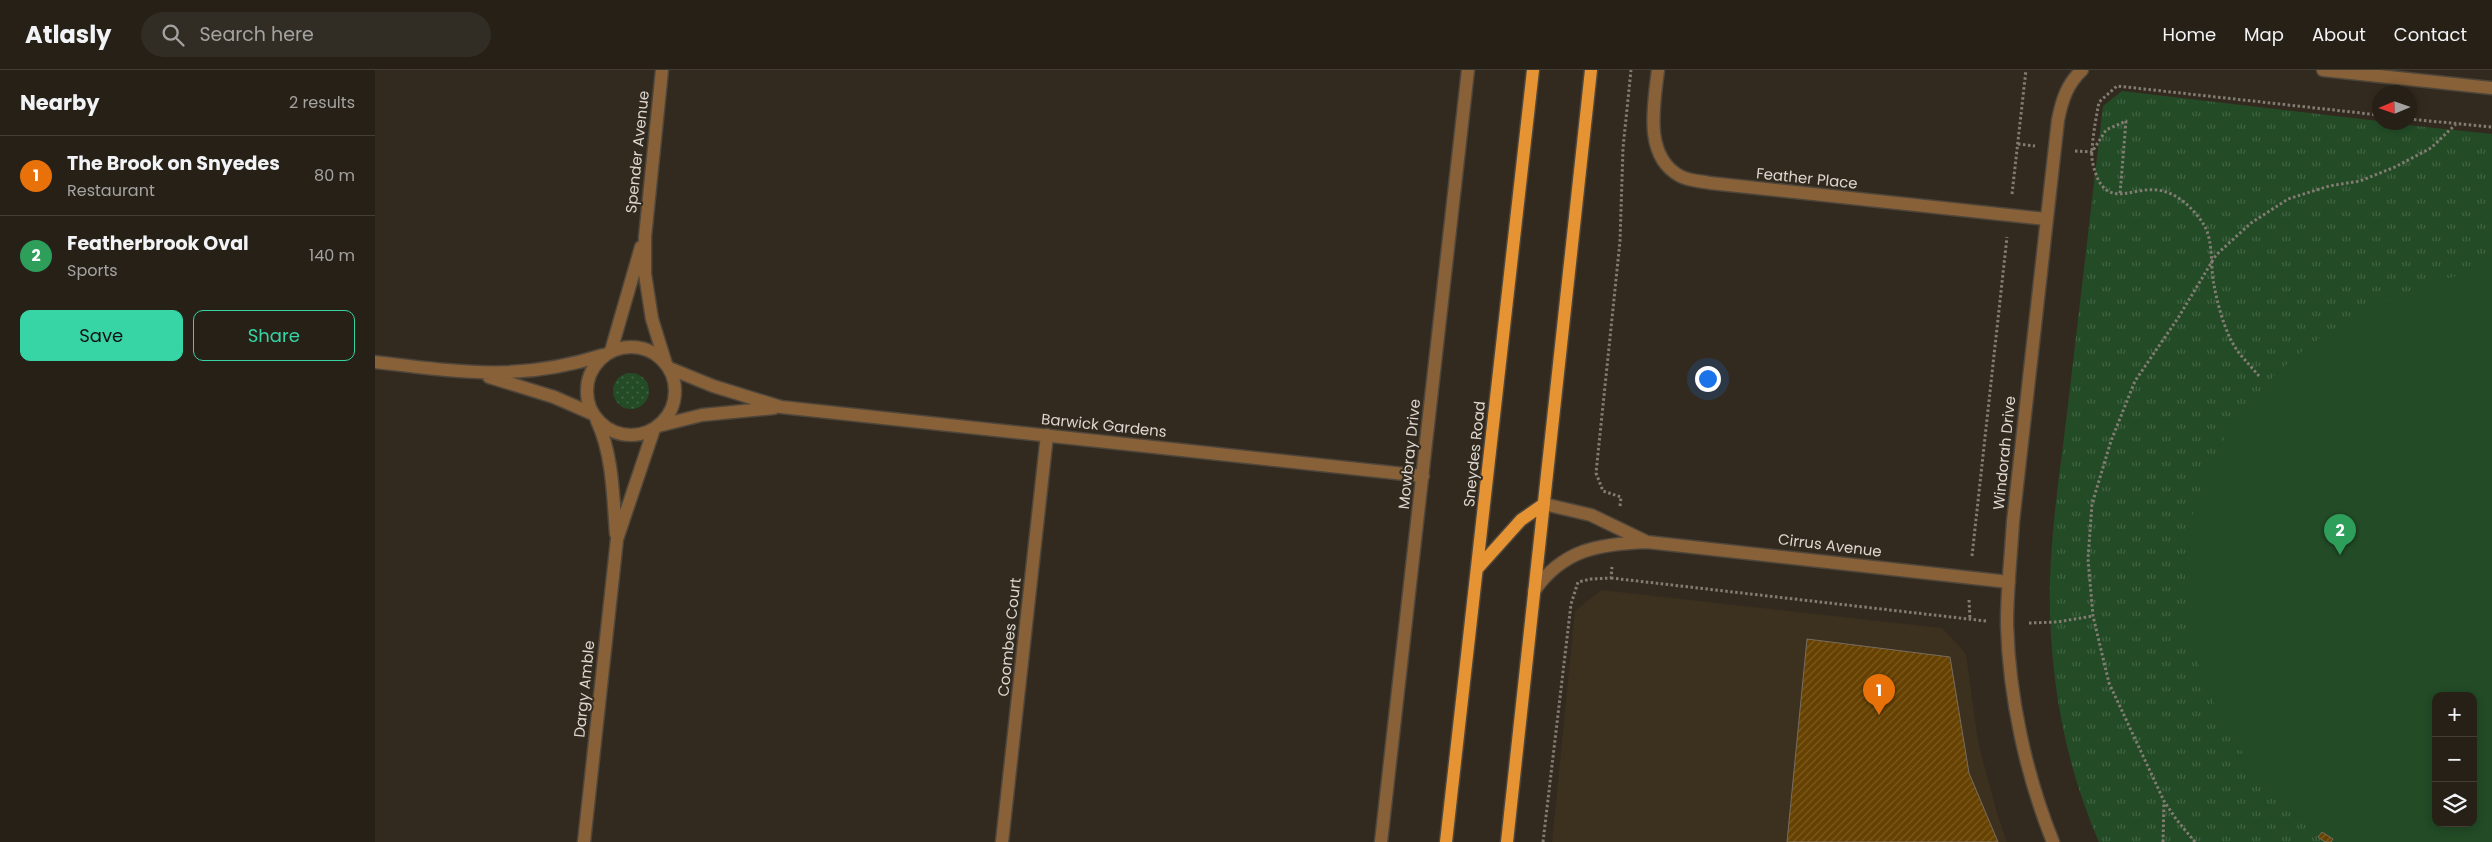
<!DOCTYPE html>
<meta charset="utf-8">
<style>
body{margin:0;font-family:Poppins,sans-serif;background:#322d24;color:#f1f3f6}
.controls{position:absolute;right:15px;bottom:15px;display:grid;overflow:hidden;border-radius:10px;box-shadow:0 2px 8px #0003}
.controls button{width:45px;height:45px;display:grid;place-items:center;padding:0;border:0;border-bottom:1px solid #423e36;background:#262017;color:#f1f3f6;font:25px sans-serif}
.compass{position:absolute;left:1997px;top:15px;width:45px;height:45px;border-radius:50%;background:#262017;box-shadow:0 2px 8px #0003;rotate:268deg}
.you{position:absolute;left:1332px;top:308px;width:18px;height:18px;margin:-12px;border:4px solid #fff;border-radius:50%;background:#1a73e8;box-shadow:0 0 0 8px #1a73e833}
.badge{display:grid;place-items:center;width:32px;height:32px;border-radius:50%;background:#37d4a6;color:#fff;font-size:16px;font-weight:700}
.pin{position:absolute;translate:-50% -41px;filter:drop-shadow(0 1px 2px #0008)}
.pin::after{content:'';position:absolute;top:26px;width:18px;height:15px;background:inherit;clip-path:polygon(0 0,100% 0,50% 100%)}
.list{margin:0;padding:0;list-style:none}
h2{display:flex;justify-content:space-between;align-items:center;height:65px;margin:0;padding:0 20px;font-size:21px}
h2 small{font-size:16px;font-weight:400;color:#a4a3a1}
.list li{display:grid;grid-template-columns:32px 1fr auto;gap:15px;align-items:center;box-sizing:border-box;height:80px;padding:0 20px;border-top:1px solid #423e36}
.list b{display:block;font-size:19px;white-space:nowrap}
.list p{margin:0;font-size:16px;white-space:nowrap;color:#a4a3a1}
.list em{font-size:16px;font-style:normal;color:#a4a3a1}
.actions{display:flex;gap:10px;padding:15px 20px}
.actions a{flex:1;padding:11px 0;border:1px solid #37d4a6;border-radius:10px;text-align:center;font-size:18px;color:#37d4a6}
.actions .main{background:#37d4a6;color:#111}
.icon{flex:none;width:28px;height:28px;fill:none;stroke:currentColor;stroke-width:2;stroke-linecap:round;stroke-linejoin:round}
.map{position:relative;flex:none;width:2117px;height:772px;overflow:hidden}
header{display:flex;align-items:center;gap:30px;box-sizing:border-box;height:70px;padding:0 25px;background:#262017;border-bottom:1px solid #423e36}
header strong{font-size:24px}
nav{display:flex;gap:28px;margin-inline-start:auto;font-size:18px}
.search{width:350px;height:45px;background:#322d24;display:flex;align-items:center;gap:12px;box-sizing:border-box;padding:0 18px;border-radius:28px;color:#a4a3a1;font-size:19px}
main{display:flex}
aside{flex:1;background:#262017}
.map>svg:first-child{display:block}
.built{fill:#3c301f}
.grass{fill:url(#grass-tufts);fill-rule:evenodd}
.garden{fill:url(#garden-dots)}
.pitch{fill:#224b26;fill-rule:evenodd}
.building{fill:url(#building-hatch);stroke:#776d60}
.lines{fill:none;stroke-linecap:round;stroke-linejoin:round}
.minor-casing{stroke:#4e463b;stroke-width:15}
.major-casing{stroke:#4e463b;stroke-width:15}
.path{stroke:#837c73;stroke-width:3;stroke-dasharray:2.5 2.5;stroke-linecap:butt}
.minor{stroke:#896138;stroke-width:12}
.major{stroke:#e59333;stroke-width:12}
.labels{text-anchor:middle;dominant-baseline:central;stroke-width:4;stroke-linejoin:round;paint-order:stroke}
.street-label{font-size:15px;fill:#dcd7d0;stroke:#332a1f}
</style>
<header>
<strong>Atlasly</strong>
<div class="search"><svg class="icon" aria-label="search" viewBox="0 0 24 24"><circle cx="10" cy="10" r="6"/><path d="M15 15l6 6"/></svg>Search here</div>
<nav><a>Home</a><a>Map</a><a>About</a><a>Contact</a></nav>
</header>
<main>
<aside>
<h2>Nearby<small>2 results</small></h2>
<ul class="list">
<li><span class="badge" style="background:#e8710a">1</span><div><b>The Brook on Snyedes</b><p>Restaurant</p></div><em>80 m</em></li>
<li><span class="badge" style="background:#2e9e5b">2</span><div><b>Featherbrook Oval</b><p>Sports</p></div><em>140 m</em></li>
</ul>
<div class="actions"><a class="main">Save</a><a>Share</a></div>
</aside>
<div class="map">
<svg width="2117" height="772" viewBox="0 0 2117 772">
<defs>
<pattern id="grass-tufts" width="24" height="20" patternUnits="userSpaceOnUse" patternTransform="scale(1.25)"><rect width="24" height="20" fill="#224b26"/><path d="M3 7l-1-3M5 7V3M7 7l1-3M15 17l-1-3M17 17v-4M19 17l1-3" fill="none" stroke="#426444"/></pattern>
<pattern id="garden-dots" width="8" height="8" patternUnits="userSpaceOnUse" patternTransform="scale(1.25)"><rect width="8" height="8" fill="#224b26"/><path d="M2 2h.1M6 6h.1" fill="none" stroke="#426444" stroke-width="1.8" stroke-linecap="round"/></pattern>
<pattern id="building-hatch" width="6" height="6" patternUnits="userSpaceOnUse" patternTransform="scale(1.25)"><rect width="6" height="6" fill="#664100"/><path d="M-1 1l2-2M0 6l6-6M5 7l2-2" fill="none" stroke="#7b5c24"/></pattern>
</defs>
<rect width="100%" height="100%" fill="#332a1f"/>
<!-- built -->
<path class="built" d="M 1226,520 L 1567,558 L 1591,584 L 1603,672 L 1622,743 L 1632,772 L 1177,772 L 1200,541 Z"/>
<!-- grass -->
<path class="grass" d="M 1747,21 L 2004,51 L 2004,52 L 2117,64 L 2117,772 L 1724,772 C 1688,690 1673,599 1675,510 C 1677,446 1688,381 1695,318 C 1706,224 1717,130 1728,36 ZM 2061,626 L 2098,626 L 2098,753 L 2061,753 Z"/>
<!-- garden -->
<path class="garden" d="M238 321a18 18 0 1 1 36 0a18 18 0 1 1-36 0Z"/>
<!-- pitch -->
<path class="pitch" d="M 2117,199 L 2117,772 C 2079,772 2041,772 2003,772 C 1990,772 1972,772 1960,772 C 1942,767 1894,714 1880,698 C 1852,666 1833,626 1821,585 C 1775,424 1879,282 2026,225 C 2056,213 2085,203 2117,199 ZM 2061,626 L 2098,626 L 2098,753 L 2061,753 Z"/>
<!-- building -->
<path class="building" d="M 1432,569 L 1575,587 L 1594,703 L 1623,772 L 1412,772 Z
M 1947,762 L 1958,769 L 1956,772 L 1950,772 L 1943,767 Z"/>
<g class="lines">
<defs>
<path id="minor" d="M 287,0 L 270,167 L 270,204 L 277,249 L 291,294
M 1283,0 C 1279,34 1268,86 1305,106 C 1314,111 1326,111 1335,113 L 1671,149
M 1948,0 L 2117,18
M212 321a44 44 0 1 1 88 0a44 44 0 1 1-88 0Z
M 236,281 L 266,177
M 0,292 C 85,302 144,312 228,285
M 294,298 L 338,316 L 406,337 L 1048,406
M 114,307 L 179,327 L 218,344
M 222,351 C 238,385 238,427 241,464
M 283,356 L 327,345 L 399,338
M 1169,434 L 1216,445 L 1270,471
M 1159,521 C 1188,479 1224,474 1272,472 L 1634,512
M 209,772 L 242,469 L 279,359
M 627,772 L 672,365
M 1006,772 L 1093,0
M 1678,772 C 1651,705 1634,627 1632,554 C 1632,520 1636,485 1638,452 L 1683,50 C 1687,30 1692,14 1707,0"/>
<path id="major" d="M 1102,499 L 1146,450 L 1169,434
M 1071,772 L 1158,0
M 1132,772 L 1216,0"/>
</defs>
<!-- minor casing -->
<use href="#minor" class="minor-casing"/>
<!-- major casing -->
<use href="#major" class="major-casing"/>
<!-- path -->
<path class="path" d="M 2034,49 L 2117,57
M 1643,74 L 1660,76
M 1700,81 L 1717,82 L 1731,60 L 1751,51 L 1745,124
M 1637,124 L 1651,0
M 1884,306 C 1875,295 1862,283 1856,270 C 1848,254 1842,232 1839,215 C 1835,197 1839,172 1829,155 C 1819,139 1802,122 1782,120 C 1758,117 1735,137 1722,107 C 1719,99 1716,90 1717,81 C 1718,64 1721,48 1724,32 L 1742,16 L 2004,45
M 1245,436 L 1246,427 L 1228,421 L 1221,403 L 1245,171 L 1248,78 L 1256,0
M 1597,486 L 1632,167
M 1236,508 L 1611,551
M 1594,530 L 1595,549
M 1654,553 L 1682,552 L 1718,546
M 1168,772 L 1196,534 L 1203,512 L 1216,509 L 1236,508 L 1237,497
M 1788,772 L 1789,731
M 1820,772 L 1801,749 L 1789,731 L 1734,613 L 1718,546 L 1713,489 L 1717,434 L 1736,371 L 1760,311 L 1803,248 L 1841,185 L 1876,153 L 1913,129 L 1954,116 L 1985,111 L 2020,97 L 2056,78 L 2081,54"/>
<!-- minor -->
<use href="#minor" class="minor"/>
<!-- major -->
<use href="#major" class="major"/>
</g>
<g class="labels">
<!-- street labels -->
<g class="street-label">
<text transform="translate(262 82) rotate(-84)">Spender Avenue</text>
<text transform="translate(1432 108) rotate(6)">Feather Place</text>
<text transform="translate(729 355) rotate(6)">Barwick Gardens</text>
<text transform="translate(1629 383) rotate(-84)">Windorah Drive</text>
<text transform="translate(1034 384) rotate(-84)">Mowbray Drive</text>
<text transform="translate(1099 384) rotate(-84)">Sneydes Road</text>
<text transform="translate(1455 475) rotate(7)">Cirrus Avenue</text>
<text transform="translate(634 567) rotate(-84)">Coombes Court</text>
<text transform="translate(209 619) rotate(-84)">Dargy Amble</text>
</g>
</g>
</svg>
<div class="controls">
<button>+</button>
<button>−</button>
<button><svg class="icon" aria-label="layers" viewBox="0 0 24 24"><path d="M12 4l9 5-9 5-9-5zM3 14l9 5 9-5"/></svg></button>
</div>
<svg class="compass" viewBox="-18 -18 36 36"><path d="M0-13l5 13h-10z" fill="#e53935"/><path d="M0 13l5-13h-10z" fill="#a4a3a1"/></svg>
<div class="you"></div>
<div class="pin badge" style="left:1504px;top:645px;background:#e8710a">1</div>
<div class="pin badge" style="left:1965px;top:485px;background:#2e9e5b">2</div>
</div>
</main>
